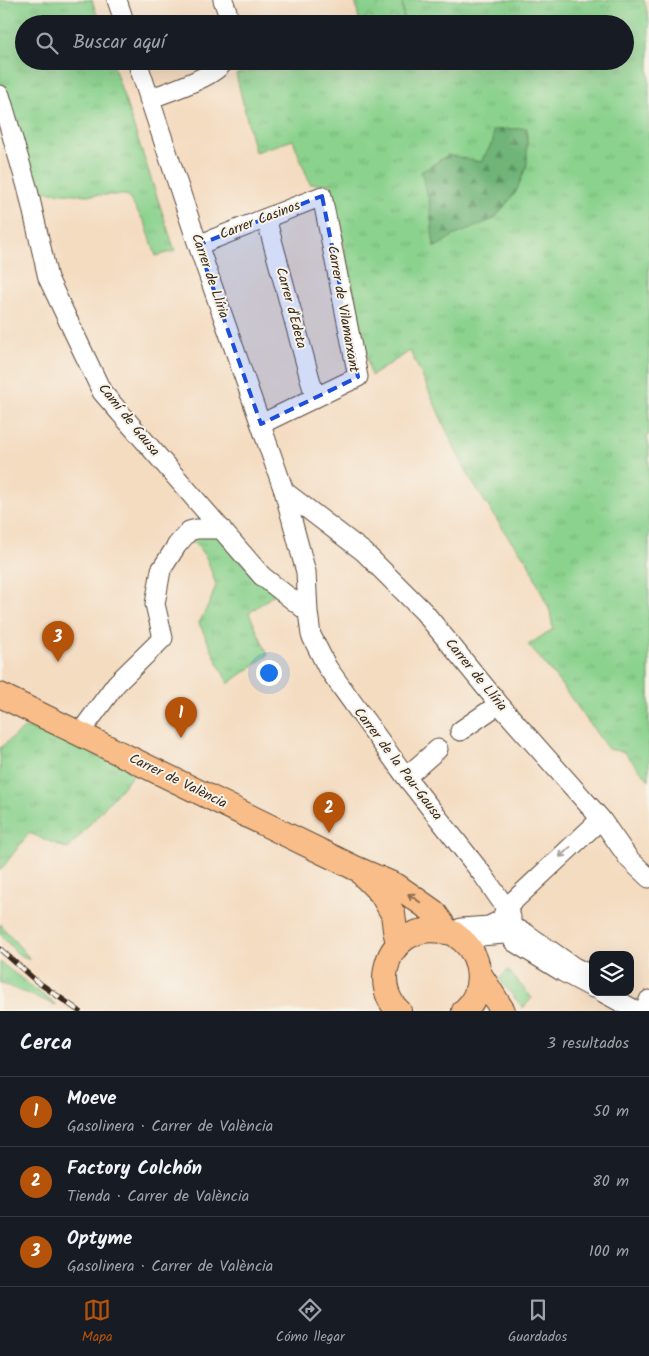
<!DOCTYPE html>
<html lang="es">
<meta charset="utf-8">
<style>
body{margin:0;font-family:Kalam,sans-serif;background:#242831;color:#f1f3f6}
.controls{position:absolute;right:15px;bottom:15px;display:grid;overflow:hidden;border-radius:10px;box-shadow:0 5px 20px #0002}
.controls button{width:45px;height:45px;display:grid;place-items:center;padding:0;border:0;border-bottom:1px solid #363941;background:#171b24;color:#f1f3f6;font:25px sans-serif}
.you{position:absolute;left:268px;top:672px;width:18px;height:18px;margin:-12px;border:4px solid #fff;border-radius:50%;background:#1a73e8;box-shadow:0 0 0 8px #1a73e833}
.badge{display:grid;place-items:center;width:32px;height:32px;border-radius:50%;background:#b45309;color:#fff;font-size:16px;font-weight:700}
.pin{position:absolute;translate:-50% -41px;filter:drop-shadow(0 1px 2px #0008)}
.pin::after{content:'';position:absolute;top:26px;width:18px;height:15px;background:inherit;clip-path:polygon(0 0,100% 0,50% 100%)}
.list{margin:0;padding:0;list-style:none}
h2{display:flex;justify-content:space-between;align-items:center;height:65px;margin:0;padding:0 20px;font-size:21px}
h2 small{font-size:16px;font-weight:400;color:#9ea1a6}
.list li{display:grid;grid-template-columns:32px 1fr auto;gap:15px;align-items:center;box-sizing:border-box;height:70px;padding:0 20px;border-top:1px solid #363941}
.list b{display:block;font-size:19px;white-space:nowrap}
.list p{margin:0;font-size:16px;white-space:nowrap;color:#9ea1a6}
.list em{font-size:16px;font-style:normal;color:#9ea1a6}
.icon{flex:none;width:28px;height:28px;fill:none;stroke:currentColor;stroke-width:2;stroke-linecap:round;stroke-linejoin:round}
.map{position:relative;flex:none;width:649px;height:1011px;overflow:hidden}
.search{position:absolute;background:#171b24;box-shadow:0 5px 20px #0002;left:15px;right:15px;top:15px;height:55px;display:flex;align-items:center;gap:12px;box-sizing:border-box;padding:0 18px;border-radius:28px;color:#9ea1a6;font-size:19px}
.sheet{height:275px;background:#171b24}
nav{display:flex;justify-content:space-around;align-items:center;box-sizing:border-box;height:70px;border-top:1px solid #363941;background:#171b24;font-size:14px;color:#9ea1a6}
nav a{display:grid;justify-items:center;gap:2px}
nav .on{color:#b45309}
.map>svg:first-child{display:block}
.grass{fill:url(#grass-tufts);stroke:#627e56}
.forest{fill:url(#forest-firs);stroke:#556f4b}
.park{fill:url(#park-crowns);stroke:#627e56}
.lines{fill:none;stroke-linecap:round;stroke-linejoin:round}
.minor-casing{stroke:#574536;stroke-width:21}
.major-casing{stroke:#574536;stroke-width:26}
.minor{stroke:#fff;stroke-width:19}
.major{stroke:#f8bd88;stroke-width:24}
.rail-casing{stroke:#3b2a1e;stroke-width:5.5}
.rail{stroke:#f7f3e8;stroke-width:4;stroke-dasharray:11;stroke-linecap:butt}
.oneway{stroke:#a79f9a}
.oneway2{stroke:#906c4e}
.marked{fill:#1d4ed8;fill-opacity:0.2;stroke:#1d4ed8;stroke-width:4;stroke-dasharray:10 6;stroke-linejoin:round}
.labels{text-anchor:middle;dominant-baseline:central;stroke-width:4;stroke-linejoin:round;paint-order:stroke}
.street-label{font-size:14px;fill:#3b2a1e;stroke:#f7f3e8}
</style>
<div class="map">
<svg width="649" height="1011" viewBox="0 0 649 1011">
<defs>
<pattern id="grass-tufts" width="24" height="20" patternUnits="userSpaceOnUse" patternTransform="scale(1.25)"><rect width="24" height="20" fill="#8ad28d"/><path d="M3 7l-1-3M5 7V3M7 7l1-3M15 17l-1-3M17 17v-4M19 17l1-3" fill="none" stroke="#78b479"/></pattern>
<pattern id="forest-firs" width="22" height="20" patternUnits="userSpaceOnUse" patternTransform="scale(1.25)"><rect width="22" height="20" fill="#6fb478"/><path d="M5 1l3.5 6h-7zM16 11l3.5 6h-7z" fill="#5c9362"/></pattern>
<pattern id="park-crowns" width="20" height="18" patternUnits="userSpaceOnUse" patternTransform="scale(1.25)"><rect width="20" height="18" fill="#8ad28d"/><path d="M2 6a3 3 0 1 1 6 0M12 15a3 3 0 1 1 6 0" fill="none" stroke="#78b479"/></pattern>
</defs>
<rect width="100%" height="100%" fill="#f7f3e8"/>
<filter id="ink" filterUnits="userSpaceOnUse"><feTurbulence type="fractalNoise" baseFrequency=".02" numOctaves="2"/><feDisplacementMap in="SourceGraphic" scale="10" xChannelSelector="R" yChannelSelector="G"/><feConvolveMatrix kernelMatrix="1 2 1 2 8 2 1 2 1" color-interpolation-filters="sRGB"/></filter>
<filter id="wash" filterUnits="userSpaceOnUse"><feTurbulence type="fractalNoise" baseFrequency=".0096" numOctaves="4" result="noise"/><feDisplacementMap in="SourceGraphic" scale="20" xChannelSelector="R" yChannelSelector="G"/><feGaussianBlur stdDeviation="1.12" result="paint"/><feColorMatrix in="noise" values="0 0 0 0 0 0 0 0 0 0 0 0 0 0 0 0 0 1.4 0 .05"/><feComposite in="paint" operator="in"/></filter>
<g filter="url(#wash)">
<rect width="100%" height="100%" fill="#f4dcc1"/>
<!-- grass -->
<path class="grass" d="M 0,0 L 92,0 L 100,24 L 24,24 L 24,61 L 112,61 L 175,251 L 156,256 L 146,225 L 127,195 L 87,195 L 28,190 L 0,95 Z
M 402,0 L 644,0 L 649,19 L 649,435 L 647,436 L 649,447 L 649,780 L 624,752 L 608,749 C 582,714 558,677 528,645 L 553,629 L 550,611 L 527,560 L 508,537 L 471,480 L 453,445 L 423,378 L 410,351 L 371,376 L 331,184 L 310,184 L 293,140 L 255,152 L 236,74 L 291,65 L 309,61 L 625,61 L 625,24 L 404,24 Z
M 222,529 L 276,593 L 249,613 L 268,655 L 228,684 L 199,623 L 210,602 L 216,585 L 207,559 L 199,548 L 185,536 Z
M 24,728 L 55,734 L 140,767 L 68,849 L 29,833 L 0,871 L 0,748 Z
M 0,924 L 30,959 L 18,954 L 0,934 Z
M 0,962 L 5,966 L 56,1005 L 0,983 Z"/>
<!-- forest -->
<path class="forest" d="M 527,128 L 527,165 L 516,192 L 494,219 L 453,236 L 434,248 L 429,200 L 421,172 L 448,155 L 481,162 L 493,141 L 493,130 Z"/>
<!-- park -->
<path class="park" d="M 355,0 L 402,0 L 404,24 L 360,24 Z
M 508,970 L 532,998 L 523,1008 L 499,979 Z"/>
</g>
<g filter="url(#ink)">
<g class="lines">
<defs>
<path id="minor" d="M 117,0 L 125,24
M 223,0 L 227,11 L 229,24
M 137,61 L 198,245 L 284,491 L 306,572 L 308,612 L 311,635 L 327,667 L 406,777 L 483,875 L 506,908 L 511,917 L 511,927 L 504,934 L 481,936 L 475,940 L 471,950
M 0,95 L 28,190 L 48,278 L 102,392 L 262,576 L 308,612
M 149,99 C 167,92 216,77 224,61
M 266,218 L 315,397
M 198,245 L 322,196 L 358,377 L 261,424
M 284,491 L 364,552 L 424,612 L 499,704 L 601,819 L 629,859 L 649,878
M 460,731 L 499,704
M 80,733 L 116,684 L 163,638 L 155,604 L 161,570 L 177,545 L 189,531 L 197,529 L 222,529
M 406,777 L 438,749
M 453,933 L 461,928 L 489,926 L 501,920 L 506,908 L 601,819
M 593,976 L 574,967 L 524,932 L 511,927 L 512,937 L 514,942 L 563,972 L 593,988
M 602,992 L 637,1011
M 648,1003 L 649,1000"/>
<path id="major" d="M 0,695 L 355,868 L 397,886 L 434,912 L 448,932
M 364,876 L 381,893 L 393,914 L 395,930 L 398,943
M 479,973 L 503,1011
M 399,1011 C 387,1001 383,984 386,969 C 391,942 414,927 441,931 C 445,932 449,932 453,933 C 456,935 459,938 462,940 C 483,958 485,992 464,1011"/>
</defs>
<!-- minor casing -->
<use href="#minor" class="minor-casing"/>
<!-- major casing -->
<use href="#major" class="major-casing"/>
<!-- minor -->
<use href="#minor" class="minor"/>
<!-- major -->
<use href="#major" class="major"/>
<defs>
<path id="rail" d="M 0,949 L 35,980 L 79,1011"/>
</defs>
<!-- rail casing -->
<use href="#rail" class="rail-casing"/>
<!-- rail -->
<use href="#rail" class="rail"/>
</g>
<!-- one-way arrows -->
<defs><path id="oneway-shaft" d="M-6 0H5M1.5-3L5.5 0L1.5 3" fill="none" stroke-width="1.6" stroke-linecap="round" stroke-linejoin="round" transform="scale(1.25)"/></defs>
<use class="oneway" href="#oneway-shaft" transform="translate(565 852) rotate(137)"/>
<use class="oneway2" href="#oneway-shaft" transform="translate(414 898) rotate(-145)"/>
</g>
<!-- marked area -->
<path class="marked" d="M 322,196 L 358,377 L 261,424 L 198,245 Z"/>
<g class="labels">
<!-- street labels -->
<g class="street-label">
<text transform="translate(260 220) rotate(-21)">Carrer Casinos</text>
<text transform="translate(210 276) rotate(71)">Carrer de Llíria</text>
<text transform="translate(291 308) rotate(75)">Carrer d'Edeta</text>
<text transform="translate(343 309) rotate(80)">Carrer de Vilamarxant</text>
<text transform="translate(129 420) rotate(51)">Camí de Gausa</text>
<text transform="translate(476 675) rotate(51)">Carrer de Llíria</text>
<text transform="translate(398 764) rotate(53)">Carrer de la Pau-Gausa</text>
<text transform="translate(178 781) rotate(26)">Carrer de València</text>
</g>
</g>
</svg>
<div class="controls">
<button><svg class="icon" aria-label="layers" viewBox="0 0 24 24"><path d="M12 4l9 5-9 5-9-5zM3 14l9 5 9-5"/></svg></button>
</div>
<div class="you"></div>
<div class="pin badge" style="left:181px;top:738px">1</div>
<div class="pin badge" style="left:329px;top:833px">2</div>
<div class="pin badge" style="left:58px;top:662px">3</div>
<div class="search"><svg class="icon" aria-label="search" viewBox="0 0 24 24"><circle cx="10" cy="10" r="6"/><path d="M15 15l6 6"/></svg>Buscar aquí</div>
</div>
<section class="sheet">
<h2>Cerca<small>3 resultados</small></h2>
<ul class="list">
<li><span class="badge">1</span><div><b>Moeve</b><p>Gasolinera · Carrer de València</p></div><em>50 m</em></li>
<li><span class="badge">2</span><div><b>Factory Colchón</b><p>Tienda · Carrer de València</p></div><em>80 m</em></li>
<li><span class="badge">3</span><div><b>Optyme</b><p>Gasolinera · Carrer de València</p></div><em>100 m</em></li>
</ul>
</section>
<nav>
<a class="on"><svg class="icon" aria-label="map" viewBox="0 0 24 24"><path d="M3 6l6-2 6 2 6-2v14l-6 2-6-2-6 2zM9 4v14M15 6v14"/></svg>Mapa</a>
<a><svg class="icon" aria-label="directions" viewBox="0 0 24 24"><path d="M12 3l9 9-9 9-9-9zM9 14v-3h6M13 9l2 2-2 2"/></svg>Cómo llegar</a>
<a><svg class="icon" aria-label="saved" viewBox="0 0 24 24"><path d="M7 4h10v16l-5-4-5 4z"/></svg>Guardados</a>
</nav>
